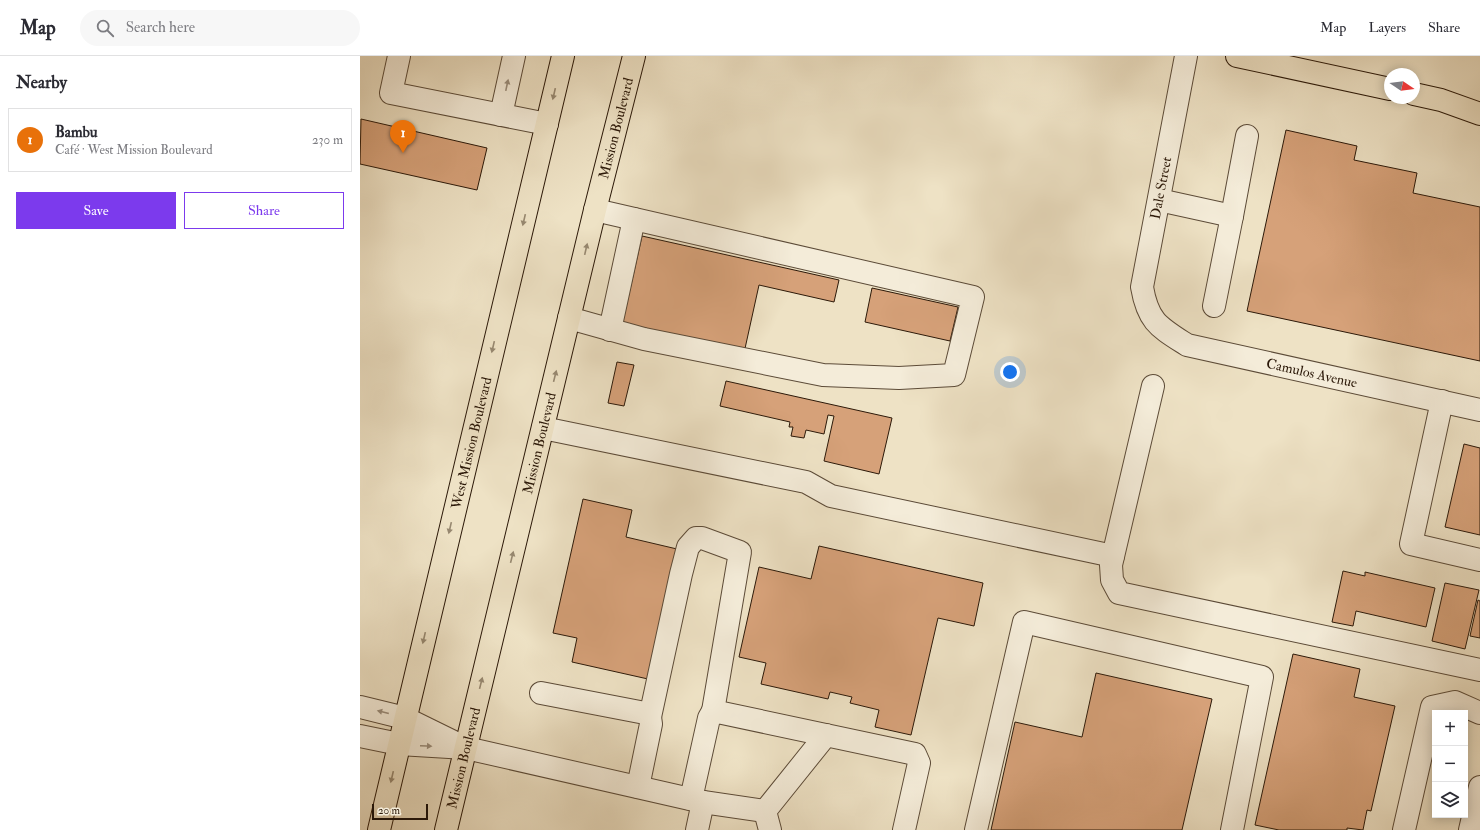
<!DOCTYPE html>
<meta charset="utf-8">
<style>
body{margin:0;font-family:"IM FELL Double Pica",serif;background:#f7f7f7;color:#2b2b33}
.controls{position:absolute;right:12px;bottom:12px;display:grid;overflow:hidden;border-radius:0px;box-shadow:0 2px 10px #0003}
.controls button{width:36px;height:36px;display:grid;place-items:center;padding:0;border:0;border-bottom:1px solid #e1e1e2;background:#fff;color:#2b2b33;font:20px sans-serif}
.compass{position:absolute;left:1024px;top:12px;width:36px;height:36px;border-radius:50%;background:#fff;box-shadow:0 2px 10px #0003;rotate:103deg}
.scale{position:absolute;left:12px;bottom:10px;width:56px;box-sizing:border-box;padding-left:4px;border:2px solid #2c1909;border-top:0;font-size:11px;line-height:14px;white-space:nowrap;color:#2c1909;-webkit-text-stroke:3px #f4ecd9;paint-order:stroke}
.you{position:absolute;left:650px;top:316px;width:14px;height:14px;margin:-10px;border:3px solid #fff;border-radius:50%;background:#1a73e8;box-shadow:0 0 0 6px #1a73e833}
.badge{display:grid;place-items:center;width:26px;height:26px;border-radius:50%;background:#7c3aed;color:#fff;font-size:13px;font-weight:700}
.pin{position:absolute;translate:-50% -33px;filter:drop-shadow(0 1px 2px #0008)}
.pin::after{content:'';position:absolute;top:21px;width:14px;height:12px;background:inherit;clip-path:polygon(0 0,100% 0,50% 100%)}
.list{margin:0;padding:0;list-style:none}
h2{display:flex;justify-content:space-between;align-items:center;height:52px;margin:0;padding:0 16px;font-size:17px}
h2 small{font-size:13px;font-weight:400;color:#7c7c81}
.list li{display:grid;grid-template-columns:26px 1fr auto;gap:12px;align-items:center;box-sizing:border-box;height:64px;margin:0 8px 8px;padding:0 8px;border:1px solid #e1e1e2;border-radius:0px}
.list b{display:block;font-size:15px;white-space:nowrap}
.list p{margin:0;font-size:13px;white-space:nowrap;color:#7c7c81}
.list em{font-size:13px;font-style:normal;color:#7c7c81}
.actions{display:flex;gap:8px;padding:12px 16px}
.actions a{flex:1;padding:9px 0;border:1px solid #7c3aed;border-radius:0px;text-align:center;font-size:14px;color:#7c3aed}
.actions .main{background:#7c3aed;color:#fff}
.icon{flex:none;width:22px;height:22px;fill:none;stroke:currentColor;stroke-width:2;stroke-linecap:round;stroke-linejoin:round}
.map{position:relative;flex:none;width:1120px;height:774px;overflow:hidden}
header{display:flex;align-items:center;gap:24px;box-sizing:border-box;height:56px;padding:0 20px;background:#fff;border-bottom:1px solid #e1e1e2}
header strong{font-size:19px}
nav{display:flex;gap:22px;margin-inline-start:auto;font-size:14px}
.search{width:280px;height:36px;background:#f7f7f7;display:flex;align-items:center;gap:10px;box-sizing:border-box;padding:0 14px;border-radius:22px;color:#7c7c81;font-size:15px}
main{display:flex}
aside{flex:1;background:#fff}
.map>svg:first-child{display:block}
.building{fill:#d6a179;stroke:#2c1909}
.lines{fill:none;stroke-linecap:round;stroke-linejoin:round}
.minor-casing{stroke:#5c4b38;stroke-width:24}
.major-casing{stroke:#2c1909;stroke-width:24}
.minor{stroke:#f4ecd9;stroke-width:22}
.major{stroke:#eee2c5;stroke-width:22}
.oneway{fill:#9a8d7b}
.oneway2{fill:#978870}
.labels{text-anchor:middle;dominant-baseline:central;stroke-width:3;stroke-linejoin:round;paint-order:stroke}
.street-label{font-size:14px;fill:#2c1909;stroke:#f4ecd9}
</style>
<header>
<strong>Map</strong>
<div class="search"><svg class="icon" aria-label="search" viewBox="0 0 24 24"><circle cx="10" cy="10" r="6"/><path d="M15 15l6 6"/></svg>Search here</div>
<nav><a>Map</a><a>Layers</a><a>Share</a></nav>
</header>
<main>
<aside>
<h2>Nearby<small></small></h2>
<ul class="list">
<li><span class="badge" style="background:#e8710a">1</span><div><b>Bambu</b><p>Café · West Mission Boulevard</p></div><em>230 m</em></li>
</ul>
<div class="actions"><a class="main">Save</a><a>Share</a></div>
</aside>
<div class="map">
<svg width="1120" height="774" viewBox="0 0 1120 774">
<rect width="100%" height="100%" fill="#eee2c5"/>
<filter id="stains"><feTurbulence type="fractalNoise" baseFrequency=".005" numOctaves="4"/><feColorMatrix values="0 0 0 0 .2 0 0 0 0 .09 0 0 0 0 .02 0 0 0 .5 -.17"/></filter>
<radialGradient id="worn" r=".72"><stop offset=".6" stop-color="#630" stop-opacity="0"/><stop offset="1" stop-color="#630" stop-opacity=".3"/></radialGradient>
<!-- building -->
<path class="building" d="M 1,63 L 127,92 L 117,134 L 0,108 Z
M 926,74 L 997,90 L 994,104 L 1057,117 L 1053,137 L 1120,151 L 1120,305 L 887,255 Z
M 282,180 L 479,224 L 474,246 L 399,229 L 384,297 L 262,269 Z
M 512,232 L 598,251 L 590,285 L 505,266 Z
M 257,306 L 274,309 L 264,350 L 248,347 Z
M 366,325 L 532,362 L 519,418 L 464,405 L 474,360 L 468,359 L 464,378 L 446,374 L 444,382 L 431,380 L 433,371 L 429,371 L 430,366 L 360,350 Z
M 1104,388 L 1120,392 L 1120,479 L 1085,471 Z
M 223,443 L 272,454 L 266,481 L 317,493 L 288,623 L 212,606 L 217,582 L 193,577 Z
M 459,490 L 623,527 L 614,570 L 578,562 L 551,679 L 515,671 L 519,654 L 490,647 L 492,641 L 470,636 L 468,643 L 401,628 L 406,607 L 379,601 L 399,511 L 451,523 Z
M 983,515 L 1005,520 L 1005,516 L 1075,532 L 1066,571 L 996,555 L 993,570 L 972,566 Z
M 1085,527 L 1119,534 L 1105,593 L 1072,585 Z
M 1118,544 L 1120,545 L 1120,582 L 1110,580 Z
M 933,598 L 1000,613 L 994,641 L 1035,650 L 1011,755 L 1007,754 L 1003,774 L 987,772 L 987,774 L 919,774 L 895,769 Z
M 736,617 L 852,643 L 822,774 L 631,774 L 655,666 L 722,681 Z"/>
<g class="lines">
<defs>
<g id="minor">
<path d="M 39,0 L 31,37 L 187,68"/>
<path id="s1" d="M 826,0 L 782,231 C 788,266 799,271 827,289 L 1120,354"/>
<path d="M 141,59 L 154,0"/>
<path d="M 799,144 L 872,160 L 854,250"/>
<path d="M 872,160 L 887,80"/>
<path d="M 209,262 L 284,283 L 463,319 L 539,322 L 594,319 L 613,241 L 235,154"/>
<path d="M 250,274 L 274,163"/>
<path d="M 793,330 L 751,509 L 752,524 L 759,537 L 1120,614"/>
<path d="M 1082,345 L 1051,488 L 1120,504"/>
<path d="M 183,372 L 446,426 L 471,440 L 753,500"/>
<path d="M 181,637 L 285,657 L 290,661 L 291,668 L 278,731"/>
<path d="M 0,651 L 45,662 L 106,692 L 39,688 L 0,680"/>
<path d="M 290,661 L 321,518 L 328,491 L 336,482 L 342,482 L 380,496 L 353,655"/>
<path d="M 106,692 L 343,746 L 405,755"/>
<path d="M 331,743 L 349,662 L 353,655 L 555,698 L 559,707 L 544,774"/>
<path d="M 405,755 L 466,679"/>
<path d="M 405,755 L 410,774"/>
<path d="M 337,774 L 343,746"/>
<path d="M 616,774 L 664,566 L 902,621 L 872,774"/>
<path d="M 1044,774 L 1072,651 L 1095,646 L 1120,657"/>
<path d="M 1110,774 L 1120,731"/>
</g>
<g id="major">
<path d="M 877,0 L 1030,33"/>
<path d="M 1054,38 L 1081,44 L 1120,58"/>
<path id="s2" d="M 19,774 L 203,0"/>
<path id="s3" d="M 86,774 L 235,154 L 274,0"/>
</g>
</defs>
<!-- minor casing -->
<use href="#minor" class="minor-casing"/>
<!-- major casing -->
<use href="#major" class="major-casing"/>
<!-- minor -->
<use href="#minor" class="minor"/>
<!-- major -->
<use href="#major" class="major"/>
</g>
<!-- one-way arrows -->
<defs><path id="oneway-solid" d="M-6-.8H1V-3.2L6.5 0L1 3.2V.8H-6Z"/></defs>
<g class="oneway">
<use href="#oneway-solid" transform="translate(147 29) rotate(-78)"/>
<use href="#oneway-solid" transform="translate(23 656) rotate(-166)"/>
<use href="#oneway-solid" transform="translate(66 690) rotate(3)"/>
</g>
<g class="oneway2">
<use href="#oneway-solid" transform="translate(194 38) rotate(103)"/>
<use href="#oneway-solid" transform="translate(164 164) rotate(103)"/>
<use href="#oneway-solid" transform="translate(226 193) rotate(-77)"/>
<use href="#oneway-solid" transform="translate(133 291) rotate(103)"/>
<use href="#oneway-solid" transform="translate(195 320) rotate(-76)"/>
<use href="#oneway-solid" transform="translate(90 472) rotate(103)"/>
<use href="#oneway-solid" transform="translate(152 501) rotate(-76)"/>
<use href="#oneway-solid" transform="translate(64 582) rotate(103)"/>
<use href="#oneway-solid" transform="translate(121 627) rotate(-76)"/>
<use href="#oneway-solid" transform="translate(32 721) rotate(103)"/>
</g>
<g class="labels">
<!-- street labels -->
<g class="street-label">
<text stroke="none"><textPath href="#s3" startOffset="722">Mission Boulevard</textPath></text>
<text transform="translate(801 132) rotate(-79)">Dale Street</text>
<text stroke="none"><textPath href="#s1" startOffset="440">Camulos Avenue</textPath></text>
<text stroke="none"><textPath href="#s2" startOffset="398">West Mission Boulevard</textPath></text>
<text stroke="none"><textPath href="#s3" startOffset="398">Mission Boulevard</textPath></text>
<text stroke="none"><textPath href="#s3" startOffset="74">Mission Boulevard</textPath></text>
</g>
</g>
<rect width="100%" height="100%" filter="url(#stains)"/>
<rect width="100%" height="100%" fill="url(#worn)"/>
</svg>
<div class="controls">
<button>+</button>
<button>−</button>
<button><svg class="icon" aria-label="layers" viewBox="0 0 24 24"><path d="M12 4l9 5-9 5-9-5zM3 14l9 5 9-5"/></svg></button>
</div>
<svg class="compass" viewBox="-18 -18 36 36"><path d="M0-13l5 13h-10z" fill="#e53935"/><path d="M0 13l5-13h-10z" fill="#7c7c81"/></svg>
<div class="scale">20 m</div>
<div class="you"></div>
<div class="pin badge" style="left:43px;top:97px;background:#e8710a">1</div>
</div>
</main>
